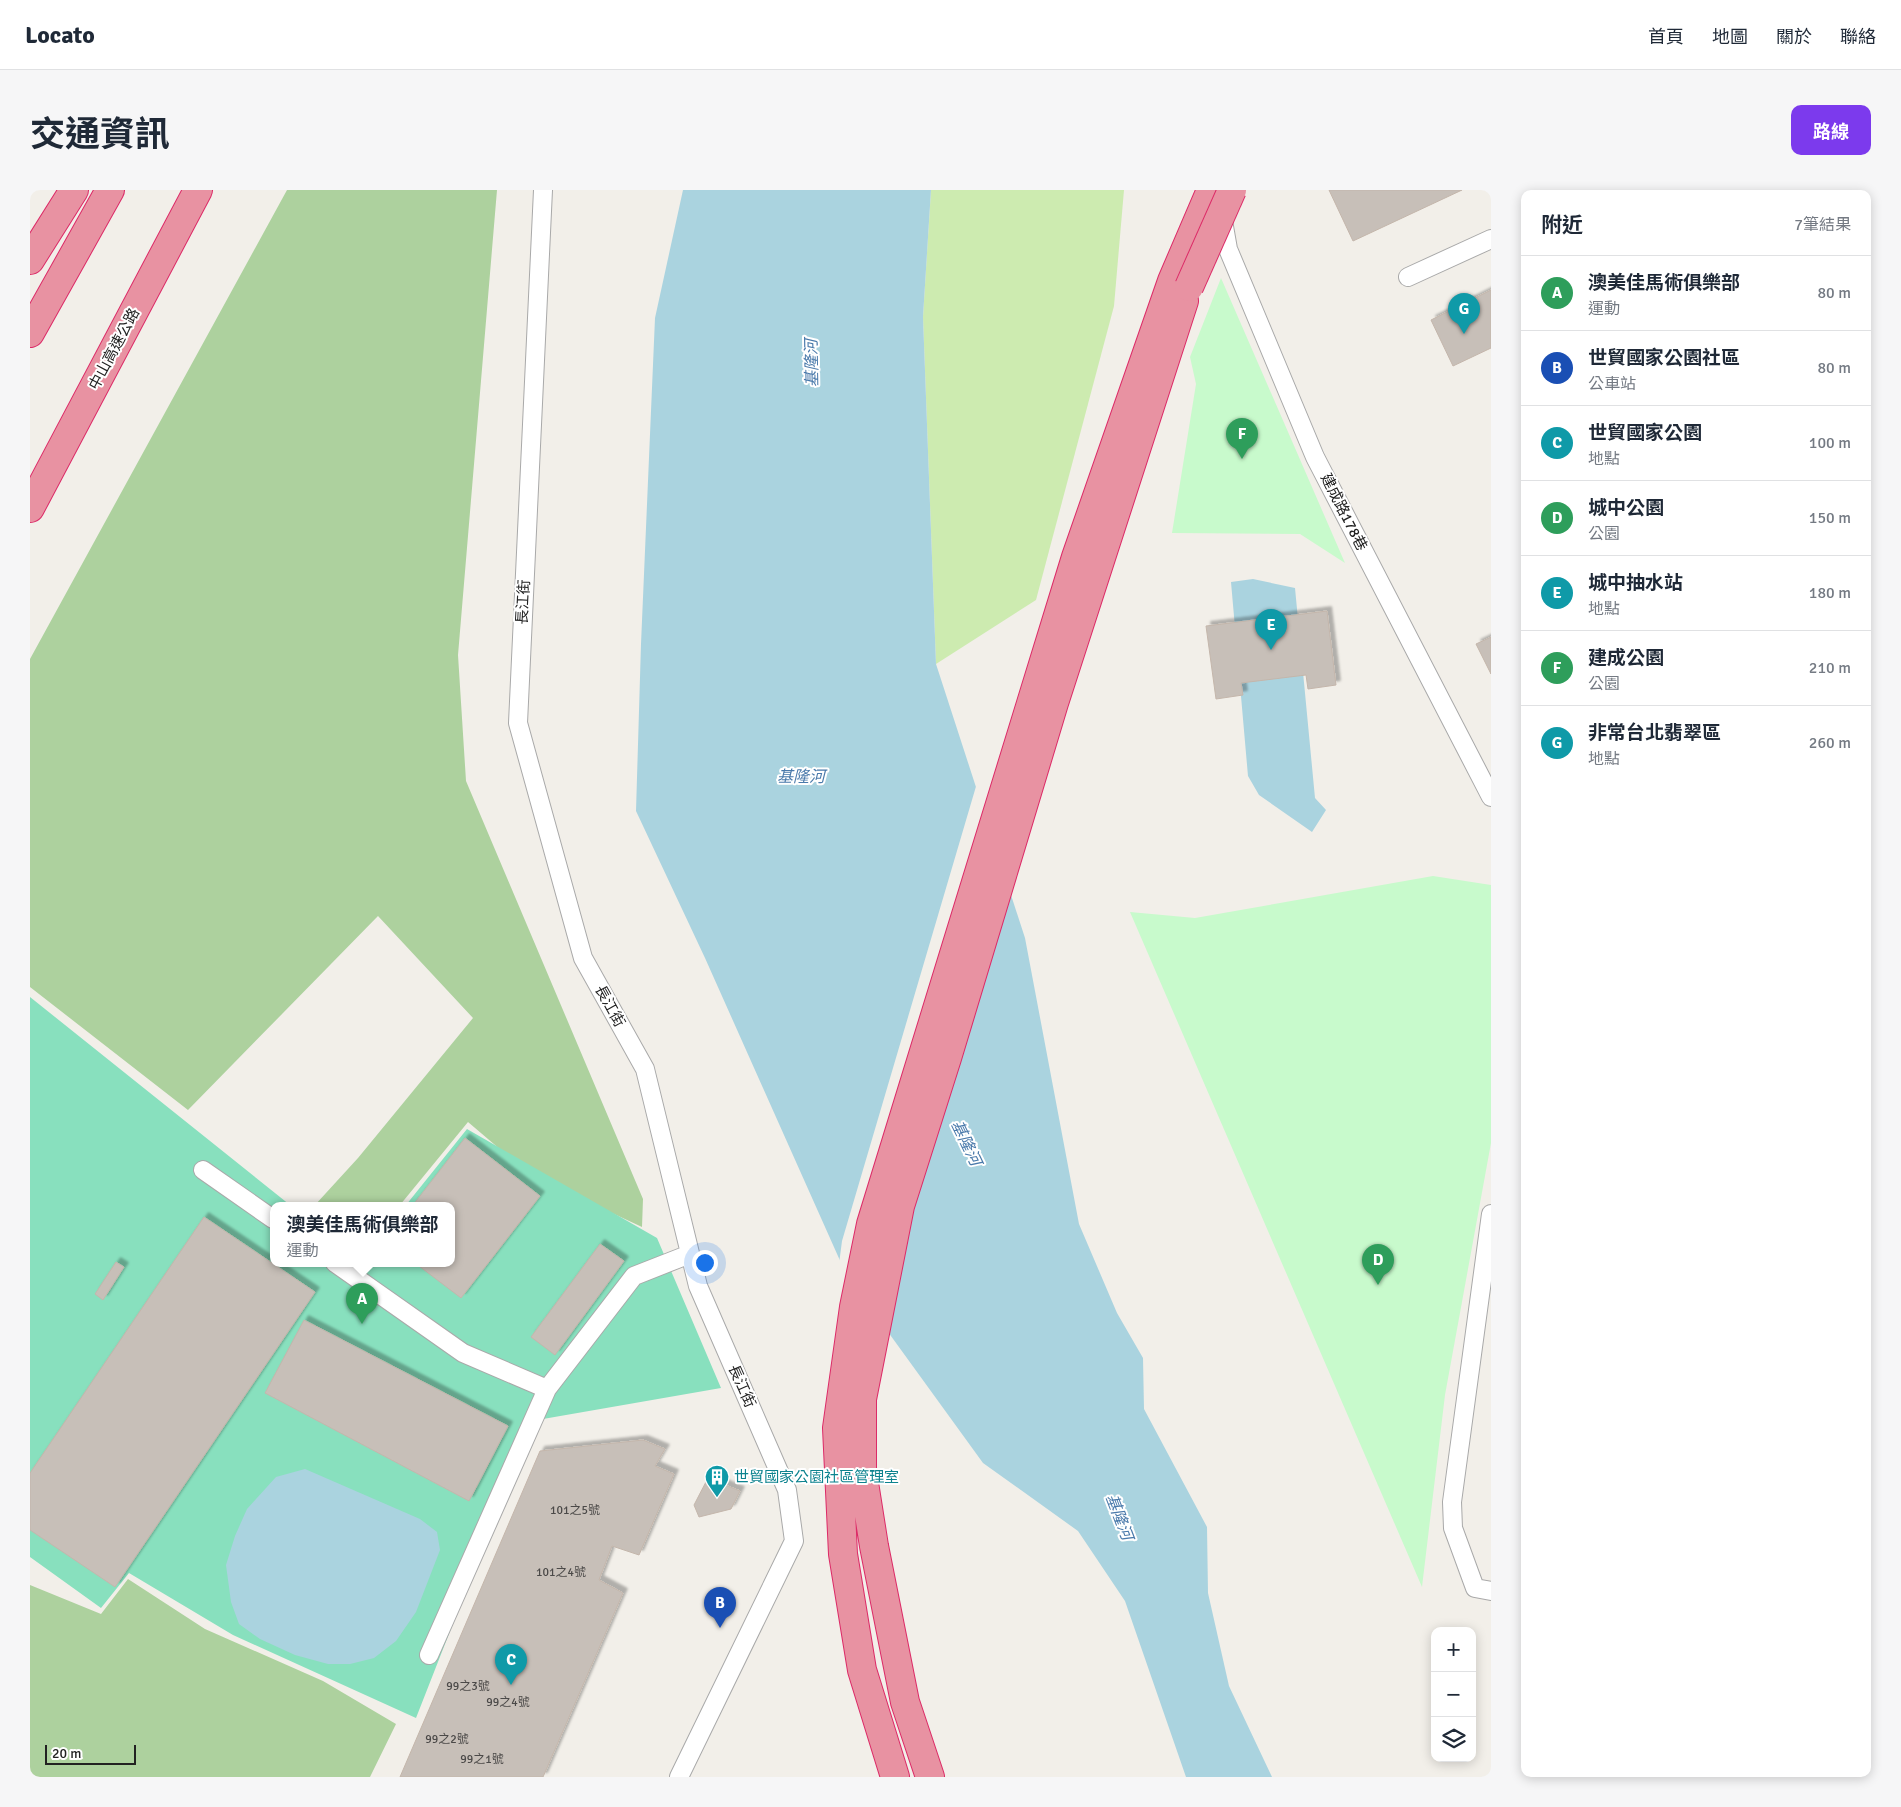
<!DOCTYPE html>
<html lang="zh-TW">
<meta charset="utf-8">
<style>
body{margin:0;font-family:Signika,"Noto Sans TC",sans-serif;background:#f6f6f7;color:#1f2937}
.controls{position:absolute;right:15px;bottom:15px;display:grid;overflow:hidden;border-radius:10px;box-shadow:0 2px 12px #0003}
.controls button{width:45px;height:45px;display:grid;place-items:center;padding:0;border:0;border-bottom:1px solid #e0e1e3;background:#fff;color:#1f2937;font:25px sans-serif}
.scale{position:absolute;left:15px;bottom:12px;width:91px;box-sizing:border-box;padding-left:5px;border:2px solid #222;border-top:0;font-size:14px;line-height:18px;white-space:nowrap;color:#222;-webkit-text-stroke:4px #fff;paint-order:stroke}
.you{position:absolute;left:674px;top:1072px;width:18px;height:18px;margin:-12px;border:4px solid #fff;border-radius:50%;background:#1a73e8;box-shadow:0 0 0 8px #1a73e833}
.badge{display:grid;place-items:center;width:32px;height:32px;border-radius:50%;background:#7c3aed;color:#fff;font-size:16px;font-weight:700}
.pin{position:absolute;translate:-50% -41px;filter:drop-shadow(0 1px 2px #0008)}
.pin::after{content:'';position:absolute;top:26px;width:18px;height:15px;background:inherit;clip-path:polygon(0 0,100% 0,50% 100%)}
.popup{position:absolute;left:240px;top:1012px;width:185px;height:65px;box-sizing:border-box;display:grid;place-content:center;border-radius:10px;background:#fff;filter:drop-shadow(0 1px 4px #0005);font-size:16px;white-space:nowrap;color:#747a83}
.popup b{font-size:19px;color:#1f2937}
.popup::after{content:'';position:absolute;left:50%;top:100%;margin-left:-10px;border:10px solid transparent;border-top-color:#fff}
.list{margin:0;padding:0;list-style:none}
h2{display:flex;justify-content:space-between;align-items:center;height:65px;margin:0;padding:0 20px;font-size:21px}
h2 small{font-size:16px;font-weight:400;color:#747a83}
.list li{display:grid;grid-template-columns:32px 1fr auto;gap:15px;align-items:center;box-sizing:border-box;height:75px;padding:0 20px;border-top:1px solid #e0e1e3}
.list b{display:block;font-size:19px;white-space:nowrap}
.list p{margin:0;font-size:16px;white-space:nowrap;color:#747a83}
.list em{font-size:16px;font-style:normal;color:#747a83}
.icon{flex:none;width:28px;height:28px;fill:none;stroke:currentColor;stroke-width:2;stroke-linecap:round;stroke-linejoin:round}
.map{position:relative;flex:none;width:1461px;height:1587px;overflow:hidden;border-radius:10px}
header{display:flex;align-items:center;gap:30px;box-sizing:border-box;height:70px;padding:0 25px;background:#fff;border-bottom:1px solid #e0e1e3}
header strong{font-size:24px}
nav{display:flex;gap:28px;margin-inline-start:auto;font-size:18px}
.intro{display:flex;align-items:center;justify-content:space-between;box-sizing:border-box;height:120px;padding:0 30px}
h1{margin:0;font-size:35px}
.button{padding:12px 22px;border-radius:10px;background:#7c3aed;color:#fff;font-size:18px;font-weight:700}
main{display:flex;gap:30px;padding:0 30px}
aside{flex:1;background:#fff;border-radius:10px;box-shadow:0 2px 12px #0003}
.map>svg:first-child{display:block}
.grass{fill:#cdebb0}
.forest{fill:#add19e}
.park{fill:#c8facc}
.pitch{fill:#88e0be}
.water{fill:#aad3df}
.pier{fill:#f2efe9}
.building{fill:#c7bfb8;stroke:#c4b6ab;filter:url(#shadow)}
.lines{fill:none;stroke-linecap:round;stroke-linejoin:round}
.lane-casing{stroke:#a9a9a9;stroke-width:20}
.highway-casing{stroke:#dc2a67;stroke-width:30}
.lane{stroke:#fff;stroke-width:18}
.highway{stroke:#e892a2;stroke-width:28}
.highway-bridge-casing{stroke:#dc2a67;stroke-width:30;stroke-linecap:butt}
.highway-bridge{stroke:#e892a2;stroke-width:28}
.labels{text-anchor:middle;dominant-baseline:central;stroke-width:4;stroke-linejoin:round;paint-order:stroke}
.number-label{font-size:12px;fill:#4b4948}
.street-label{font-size:15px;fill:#222;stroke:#fff}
.culture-label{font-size:15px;fill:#0d838f;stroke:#fff;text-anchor:start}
.water-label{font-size:16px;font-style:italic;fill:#4a7aab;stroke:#fff}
</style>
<header>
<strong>Locato</strong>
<nav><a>首頁</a><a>地圖</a><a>關於</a><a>聯絡</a></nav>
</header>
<div class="intro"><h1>交通資訊</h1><a class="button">路線</a></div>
<main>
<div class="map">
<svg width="1461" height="1587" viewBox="0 0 1461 1587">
<defs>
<filter id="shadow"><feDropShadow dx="4.5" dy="-4.5" stdDeviation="1" flood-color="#0004"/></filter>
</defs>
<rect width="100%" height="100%" fill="#f2efe9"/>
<!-- grass -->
<path class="grass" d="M 901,0 L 1094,0 L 1084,116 L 1006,410 L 906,474 L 893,127 Z"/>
<!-- forest -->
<path class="forest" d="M 257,0 L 467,0 L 428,465 L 436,591 L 613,1009 L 612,1037 L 582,1023 L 524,1005 L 438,932 L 370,1015 L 285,1015 L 328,968 L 443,828 L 348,726 L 158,920 L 0,797 L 0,469 Z
M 98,1389 L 175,1439 L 293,1491 L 366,1534 L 340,1587 L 0,1587 L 0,1395 L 71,1424 Z"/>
<!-- park -->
<path class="park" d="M 1191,88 L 1315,373 L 1270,344 L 1142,343 L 1166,194 L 1160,167 Z
M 1403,686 L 1461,695 L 1461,953 L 1415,1205 L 1392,1397 L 1100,722 L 1165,728 Z"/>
<!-- pitch -->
<path class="pitch" d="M 0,807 L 260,1015 L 243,1015 L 243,1073 L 421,1073 L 421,1015 L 376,1015 L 437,939 L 627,1048 L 691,1198 L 513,1229 L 424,1431 L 386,1528 L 203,1445 L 99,1383 L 71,1418 L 0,1367 Z"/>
<!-- water -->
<path class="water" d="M 653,0 L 901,0 L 893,127 L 906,474 L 995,748 L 1049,1034 L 1087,1123 L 1113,1168 L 1114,1219 L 1177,1337 L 1178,1403 L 1199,1496 L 1242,1587 L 1156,1587 L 1095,1411 L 1048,1341 L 953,1273 L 816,1084 L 675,768 L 606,621 L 611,454 L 625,128 Z
M 1223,389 L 1265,398 L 1285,608 L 1296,620 L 1282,642 L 1229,605 L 1218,586 L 1201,392 Z
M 275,1279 L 390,1329 L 407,1342 L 410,1360 L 386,1422 L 366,1451 L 344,1468 L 320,1474 L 298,1474 L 265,1465 L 230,1449 L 209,1434 L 201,1412 L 196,1375 L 205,1346 L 217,1319 L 246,1287 Z"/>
<!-- pier -->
<path class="pier" d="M 947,593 L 982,700 L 882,1021 L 857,1144 L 814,1085 L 809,1074 L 812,1051 Z"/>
<!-- building -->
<path class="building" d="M 1299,0 L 1432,0 L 1323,51 Z
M 1461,100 L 1461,158 L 1423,176 L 1401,130 Z
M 1297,421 L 1306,495 L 1278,499 L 1276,485 L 1211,493 L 1213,505 L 1186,509 L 1176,436 Z
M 1461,447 L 1461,484 L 1446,454 Z
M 435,948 L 510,1006 L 431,1108 L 385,1073 L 421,1073 L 421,1015 L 383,1015 Z
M 174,1027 L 285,1102 L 85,1397 L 0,1340 L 0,1283 Z
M 570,1054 L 594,1071 L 525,1165 L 501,1147 Z
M 86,1072 L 94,1077 L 73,1110 L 65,1104 Z
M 274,1130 L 478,1236 L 439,1311 L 235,1203 Z
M 613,1250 L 635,1259 L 625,1276 L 644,1284 L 609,1365 L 582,1356 L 569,1390 L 593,1403 L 513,1587 L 370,1587 L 510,1261 Z
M 678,1288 L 710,1301 L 701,1319 L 669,1327 L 664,1315 Z"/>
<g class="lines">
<defs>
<path id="lane" d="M 513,0 L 488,533 L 553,768 L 615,879 L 668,1096 L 757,1300 L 764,1351 L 649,1587
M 1192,25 L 1198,59 L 1285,267 L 1461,607
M 1378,87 L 1461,49
M 173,980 L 243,1029
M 1461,1024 L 1422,1312 L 1423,1338 L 1445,1398 L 1461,1401
M 305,1073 L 433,1163 L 517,1199
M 399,1465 L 517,1199 L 604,1086 L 660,1064"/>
<path id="highway" d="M 0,70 L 44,0
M 0,143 L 80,0
M 0,318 L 168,0
M 865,1587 L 832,1480 L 813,1364 L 807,1238 L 824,1117 L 841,1034 L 1046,367 L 1142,91 L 1181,0
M 900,1587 L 875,1512 L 844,1356 L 832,1280 L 832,1209 L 870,1016 L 917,868 L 1024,513 L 1154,111"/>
</defs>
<!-- lane casing -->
<use href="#lane" class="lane-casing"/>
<!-- highway casing -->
<use href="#highway" class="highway-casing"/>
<!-- lane -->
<use href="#lane" class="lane"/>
<!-- highway -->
<use href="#highway" class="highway"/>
<defs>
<path id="highway-bridge" d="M 1159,97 L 1202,0"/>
</defs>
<!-- highway-bridge casing -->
<use href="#highway-bridge" class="highway-bridge-casing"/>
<!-- highway-bridge -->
<use href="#highway-bridge" class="highway-bridge"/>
</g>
<!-- icons -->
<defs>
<symbol id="building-pin" viewBox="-11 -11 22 30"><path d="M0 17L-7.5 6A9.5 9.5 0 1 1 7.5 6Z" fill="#0f9aa8" stroke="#fff"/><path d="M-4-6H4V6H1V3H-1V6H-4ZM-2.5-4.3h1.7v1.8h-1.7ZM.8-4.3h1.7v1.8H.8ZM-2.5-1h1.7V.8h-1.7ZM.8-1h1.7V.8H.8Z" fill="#fff"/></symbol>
</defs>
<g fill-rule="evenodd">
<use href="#building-pin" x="673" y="1273" width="28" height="38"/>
</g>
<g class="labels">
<!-- number labels -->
<g class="number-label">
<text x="545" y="1320">101之5號</text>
<text x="531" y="1382">101之4號</text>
<text x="438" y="1496">99之3號</text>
<text x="478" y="1512">99之4號</text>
<text x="417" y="1549">99之2號</text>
<text x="452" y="1569">99之1號</text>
</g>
<!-- street labels -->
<g class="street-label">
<text transform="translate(84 159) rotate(-62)">中山高速公路</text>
<text transform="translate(1314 322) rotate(63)">建成路178巷</text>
<text transform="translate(493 412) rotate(-87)">長江街</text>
<text transform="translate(580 816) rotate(61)">長江街</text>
<text transform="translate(712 1196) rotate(66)">長江街</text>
</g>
<!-- culture labels -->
<g class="culture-label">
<text x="704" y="1287">世貿國家公園社區管理室</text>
</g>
<!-- water labels -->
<g class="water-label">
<text transform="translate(782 173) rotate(-91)">基隆河</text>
<text x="771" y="587">基隆河</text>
<text transform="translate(936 953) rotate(64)">基隆河</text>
<text transform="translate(1089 1327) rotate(69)">基隆河</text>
</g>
</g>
</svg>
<div class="controls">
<button>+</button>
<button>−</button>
<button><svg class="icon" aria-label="layers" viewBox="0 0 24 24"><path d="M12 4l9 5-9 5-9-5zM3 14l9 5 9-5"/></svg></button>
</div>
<div class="scale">20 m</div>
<div class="you"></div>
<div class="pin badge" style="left:332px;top:1134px;background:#2e9e5b">A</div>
<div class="popup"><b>澳美佳馬術俱樂部</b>運動</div>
<div class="pin badge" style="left:690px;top:1438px;background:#1a4fb4">B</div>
<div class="pin badge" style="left:481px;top:1495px;background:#0f9aa8">C</div>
<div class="pin badge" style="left:1348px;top:1095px;background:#2e9e5b">D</div>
<div class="pin badge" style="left:1241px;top:460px;background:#0f9aa8">E</div>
<div class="pin badge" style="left:1212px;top:269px;background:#2e9e5b">F</div>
<div class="pin badge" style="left:1434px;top:144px;background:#0f9aa8">G</div>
</div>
<aside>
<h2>附近<small>7筆結果</small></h2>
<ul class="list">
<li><span class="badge" style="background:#2e9e5b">A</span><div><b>澳美佳馬術俱樂部</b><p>運動</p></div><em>80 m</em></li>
<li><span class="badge" style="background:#1a4fb4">B</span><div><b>世貿國家公園社區</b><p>公車站</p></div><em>80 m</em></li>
<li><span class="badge" style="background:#0f9aa8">C</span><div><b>世貿國家公園</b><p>地點</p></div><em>100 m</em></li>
<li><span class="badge" style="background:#2e9e5b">D</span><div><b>城中公園</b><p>公園</p></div><em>150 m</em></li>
<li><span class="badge" style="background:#0f9aa8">E</span><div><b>城中抽水站</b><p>地點</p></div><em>180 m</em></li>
<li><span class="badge" style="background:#2e9e5b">F</span><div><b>建成公園</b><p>公園</p></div><em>210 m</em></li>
<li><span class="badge" style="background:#0f9aa8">G</span><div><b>非常台北翡翠區</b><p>地點</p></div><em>260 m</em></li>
</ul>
</aside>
</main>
